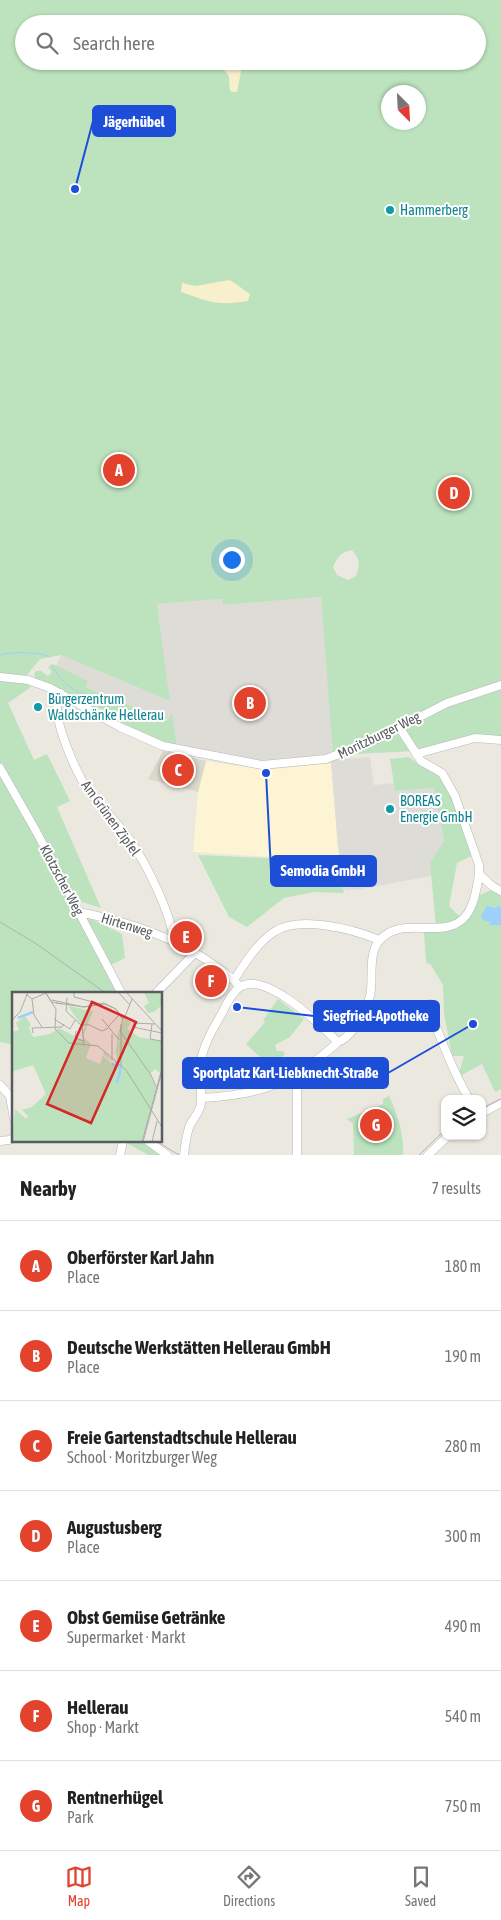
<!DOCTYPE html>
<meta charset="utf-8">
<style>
body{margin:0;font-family:"Asap Condensed",sans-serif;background:#f2f2f2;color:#222}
.controls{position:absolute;right:15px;bottom:15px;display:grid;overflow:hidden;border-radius:10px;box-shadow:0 1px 4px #0004}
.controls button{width:45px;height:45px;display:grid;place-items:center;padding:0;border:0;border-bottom:1px solid #e0e0e0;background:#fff;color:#222;font:25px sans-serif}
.compass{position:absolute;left:381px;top:85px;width:45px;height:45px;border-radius:50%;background:#fff;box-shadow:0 1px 4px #0004;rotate:156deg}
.you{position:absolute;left:231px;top:559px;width:18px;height:18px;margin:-12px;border:4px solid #fff;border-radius:50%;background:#1a73e8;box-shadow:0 0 0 8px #1a73e833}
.badge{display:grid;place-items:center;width:32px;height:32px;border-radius:50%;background:#e3422d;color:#fff;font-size:16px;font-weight:700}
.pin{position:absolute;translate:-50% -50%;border:2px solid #fff;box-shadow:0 1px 5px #0006}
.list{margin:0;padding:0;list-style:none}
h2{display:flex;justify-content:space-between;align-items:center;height:65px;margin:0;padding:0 20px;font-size:21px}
h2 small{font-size:16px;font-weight:400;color:#767676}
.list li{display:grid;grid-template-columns:32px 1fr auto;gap:15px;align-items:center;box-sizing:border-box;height:90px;padding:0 20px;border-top:1px solid #e0e0e0}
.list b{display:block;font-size:19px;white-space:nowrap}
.list p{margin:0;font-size:16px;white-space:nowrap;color:#767676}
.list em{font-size:16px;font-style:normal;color:#767676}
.icon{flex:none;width:28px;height:28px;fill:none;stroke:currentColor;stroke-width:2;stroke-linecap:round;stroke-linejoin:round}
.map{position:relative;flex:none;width:501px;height:1155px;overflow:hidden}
.search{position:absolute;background:#fff;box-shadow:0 1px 4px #0004;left:15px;right:15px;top:15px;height:55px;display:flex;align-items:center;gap:12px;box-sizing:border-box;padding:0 18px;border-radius:28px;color:#767676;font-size:19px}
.sheet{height:695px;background:#fff}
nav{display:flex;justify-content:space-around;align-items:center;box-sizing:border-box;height:70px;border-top:1px solid #e0e0e0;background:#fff;font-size:14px;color:#767676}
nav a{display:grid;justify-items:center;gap:2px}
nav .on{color:#e3422d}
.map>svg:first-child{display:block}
.commercial{fill:#fcf4d3}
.industrial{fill:#dedcd7}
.education{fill:#dbd8cd}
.green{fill:#bce3bd;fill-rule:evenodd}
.sand{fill:#f8f0cd}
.water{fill:#9ed0fc}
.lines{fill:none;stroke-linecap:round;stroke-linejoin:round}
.stream{stroke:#9ed0fc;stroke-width:1}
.minor-casing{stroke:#b5b7bc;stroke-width:9}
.minor{stroke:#fff;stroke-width:8}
.tram{stroke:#b1b2b2;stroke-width:1}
.culture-dot{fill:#0f9aa8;stroke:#fff;stroke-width:2}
.labels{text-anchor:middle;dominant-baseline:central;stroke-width:4;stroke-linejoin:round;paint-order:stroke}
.culture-label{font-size:14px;fill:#0d838f;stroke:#fff;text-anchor:start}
.street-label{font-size:14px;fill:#585b60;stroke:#fff}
.inset-river{fill:none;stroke:#9ed0fc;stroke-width:2.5}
.inset-road{fill:none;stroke:#acaca8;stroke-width:1}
.view{fill:#d62828;fill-opacity:0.15;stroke:#d62828;stroke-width:2.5}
.inset-edge{fill:none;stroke:#585b60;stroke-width:2.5}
.leader{fill:none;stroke:#1d4ed8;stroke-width:2}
.callout-dot{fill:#1d4ed8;stroke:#fff;stroke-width:2}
.callout{fill:#1d4ed8;stroke:#1d4ed8;stroke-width:2}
.callout-label{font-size:15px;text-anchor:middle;font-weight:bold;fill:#fff}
</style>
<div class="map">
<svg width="501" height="1155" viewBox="0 0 501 1155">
<rect width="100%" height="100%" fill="#ebe9df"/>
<!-- commercial -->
<path class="commercial" d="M 206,761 L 266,770 L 331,763 L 339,861 L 193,852 L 198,792 Z"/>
<!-- industrial -->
<path class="industrial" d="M 321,597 L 334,760 L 370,757 L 374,785 L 394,783 L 395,791 L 434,788 L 444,841 L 430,862 L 431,876 L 361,889 L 345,890 L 338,846 L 331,763 L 324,757 L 262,763 L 177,747 L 171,713 L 167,721 L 85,686 L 88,681 L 56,666 L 61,655 L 170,701 L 157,604 L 223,599 L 224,605 Z"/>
<!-- education -->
<path class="education" d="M 163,751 L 206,761 L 198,792 L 148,779 Z"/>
<!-- green -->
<path class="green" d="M 0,0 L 501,0 L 501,738 L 417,751 L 333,755 L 321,597 L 223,605 L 222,599 L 157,604 L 170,701 L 61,655 L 40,659 C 36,665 25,675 24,682 L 31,687 L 8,703 L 34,760 L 47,754 L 70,801 L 57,807 L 101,908 L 75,900 L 94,947 L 117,994 L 14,994 L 14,1045 L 0,1042 ZM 24,24 L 477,24 L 477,61 L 243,61 L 236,92 L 230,91 L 229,76 L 217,61 L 24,61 ZM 388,92 L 418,92 L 418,122 L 388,122 ZM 352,550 C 360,559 360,565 356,576 L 348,580 L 337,575 L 333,567 C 337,557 341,552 352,550 Z
M 53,664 L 88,681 L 86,687 L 167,721 L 172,712 L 177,747 L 163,744 L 105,717 L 107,712 L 99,708 L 96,711 L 36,680 L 34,674 L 36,671 L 41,671 L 48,676 L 52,672 L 48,667 Z
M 409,757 L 420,766 L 436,773 L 446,783 L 473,855 L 457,863 L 449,906 L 460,917 L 451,924 L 436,926 L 430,862 L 444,841 L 434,788 L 395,791 L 390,759 Z
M 198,855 L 339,861 L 344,893 L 314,892 L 284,898 L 247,927 L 229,917 Z
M 491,890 L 501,895 L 501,907 L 497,906 L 491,925 L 501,925 L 501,1089 L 495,1092 L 482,1064 L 458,1077 L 464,1056 L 452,1056 L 444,1013 L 443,985 L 431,965 L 426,962 L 424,932 C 456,933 468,927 478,896 Z
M 81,914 L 122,934 L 125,958 L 109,966 Z
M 278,999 L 304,1019 L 290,1037 L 275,1045 L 277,1051 L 283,1051 L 285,1055 L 264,1065 L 262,1059 L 246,1044 L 265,1022 L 263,1020 Z
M 389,1096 C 398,1115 404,1134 403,1155 L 354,1155 L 353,1124 L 347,1119 L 383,1104 L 383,1099 Z
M 127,1141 L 144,1141 L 156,1150 L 155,1152 L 160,1155 L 148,1155 L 127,1143 Z"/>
<!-- sand -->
<path class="sand" d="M 217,61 L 243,61 L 237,92 L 230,91 L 229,76 Z
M 230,280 L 250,294 L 248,301 C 217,306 210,302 181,292 L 182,283 L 195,286 Z"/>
<!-- water -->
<path class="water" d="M 487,906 L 496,908 L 497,906 L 501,907 L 501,925 L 490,925 L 490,922 L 483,920 L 481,916 Z"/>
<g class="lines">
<!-- stream -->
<path class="stream" d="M 0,655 C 10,652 42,651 49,657
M 51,665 C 58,676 72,693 86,694 L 94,703 L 94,706 L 97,709"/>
<defs>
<path id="minor" d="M 0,677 L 28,680 L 50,688 L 120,727 L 163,746 L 262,765 L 326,759 L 377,739 L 447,703 L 501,685
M 60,693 C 59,698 57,704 57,708 C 57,729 78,777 90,793 C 103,809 118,823 130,840 C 147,865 170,911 174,941
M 416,754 L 475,738 L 501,740
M 0,768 L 36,831 L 122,994
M 480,875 L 492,886 L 501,891
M 79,912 C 128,922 173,936 214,965 C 224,972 233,978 240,987
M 234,980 C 245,963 257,943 274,932 C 299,915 353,929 379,940
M 155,994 L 195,953
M 430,1004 L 430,1011 C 442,1042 453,1071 469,1099
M 0,1085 L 10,1096 L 14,1119
M 201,1098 C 262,1095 293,1083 338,1042 C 345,1040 348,1035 353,1030 C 361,1021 367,1008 370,996 C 374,979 367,954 380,940 C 405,910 459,952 474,899 C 477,887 480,877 479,865 L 455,796 L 442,773 L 421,761 L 399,727
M 482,1113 L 501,1103
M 0,1141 L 9,1140 L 14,1138
M 148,1141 L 167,1155
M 120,1155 L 123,1141
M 184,1155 C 185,1145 186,1135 190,1125 C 194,1117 201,1111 201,1102 C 202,1088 198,1074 201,1060 C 204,1044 213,1029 221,1015 C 226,1006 231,993 240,987 C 266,970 321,1026 338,1042
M 297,1155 L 297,1074
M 428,1155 L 448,1136"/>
</defs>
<!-- minor casing -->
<use href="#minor" class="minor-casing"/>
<!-- minor -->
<use href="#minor" class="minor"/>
<!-- tram -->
<path class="tram" d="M 0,922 L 35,943 L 107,994
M 482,1109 L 501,1099
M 156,1141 L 179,1155
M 419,1155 L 445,1130"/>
</g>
<!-- markers -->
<g class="culture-dot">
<circle cx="390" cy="210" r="5"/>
<circle cx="38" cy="707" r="5"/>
<circle cx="390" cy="809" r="5"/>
</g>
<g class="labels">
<!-- culture labels -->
<g class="culture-label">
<text x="400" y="210">Hammerberg</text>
<text x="48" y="699">Bürgerzentrum<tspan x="48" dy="16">Waldschänke Hellerau</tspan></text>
<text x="400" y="801">BOREAS<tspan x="400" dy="16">Energie GmbH</tspan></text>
</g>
<!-- street labels -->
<g class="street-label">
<text transform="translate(379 735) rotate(-26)">Moritzburger Weg</text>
<text transform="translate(111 818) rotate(54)">Am Grünen Zipfel</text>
<text transform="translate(62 880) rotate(62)">Klotzscher Weg</text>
<text transform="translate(127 925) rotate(17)">Hirtenweg</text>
</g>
</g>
<!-- overview -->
<g transform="translate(12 992)">
<rect width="150" height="150" fill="#ebe9df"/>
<path d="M 132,0 L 150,0 L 150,13 L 142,20 L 136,21 L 132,14 L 137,11 ZM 52,13 L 81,19 L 71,45 L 79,52 L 74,66 L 88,72 L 91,63 L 99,71 L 102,71 L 91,62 L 92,59 L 102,71 L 105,69 L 104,58 L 105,48 L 108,49 L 104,45 L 113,27 L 119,30 L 115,37 L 127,45 L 149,49 L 150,47 L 150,75 L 148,81 L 143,77 L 138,82 L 144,96 L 130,150 L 0,150 L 3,117 L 14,127 L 16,124 L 10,118 L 20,115 L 34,102 L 21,73 L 2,79 L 0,83 L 0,40 L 7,38 L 4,31 L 13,24 L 19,33 L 17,36 L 21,45 L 38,42 L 47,36 L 72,49 L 70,45 L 71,38 L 74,32 L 70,34 L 56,14 Z" fill="#bce3bd"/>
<path class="inset-river" d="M 6,26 L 21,20M 100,72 L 109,75 L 105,91"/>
<path class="inset-road" d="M 33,0 L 44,17 L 43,37 L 57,51 L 86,54 L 114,78 L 150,135M 33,0 L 40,10 L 50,12M 62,0 L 62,5 L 89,12M 106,0 L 118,13M 114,0 L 150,39M 14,2 L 20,7 L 22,23 L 30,35M 55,6 L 54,19 L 70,34 L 72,52M 20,7 L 34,1M 40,8 L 71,15 L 92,11 L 104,17 L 111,28M 44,11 L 73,15 L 92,12 L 104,17 L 111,27 L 108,39 L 139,83 L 145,97M 42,27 L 58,37 L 63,28M 90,27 L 107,48M 112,27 L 120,7M 0,28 L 8,20 L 16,0M 109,32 L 109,74M 140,32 L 138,47 L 149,49M 143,32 L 122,31 L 121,35 L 150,41M 70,34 L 75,32 L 90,39 L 96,36M 96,35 L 108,22M 64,39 L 63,46 L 72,49M 21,41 L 20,36 L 50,35 L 52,32M 100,42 L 100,68M 130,150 L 150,76M 131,150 L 150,79M 140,150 L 145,129"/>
<path class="view" d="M 80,10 L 124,30 L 79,131 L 35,112 Z"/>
<rect width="150" height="150" class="inset-edge"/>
</g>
<!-- callouts -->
<path class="leader" d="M75 189L93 121M266 773L271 871M237 1007L314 1016M473 1024L388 1073"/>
<g class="callout-dot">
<circle cx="75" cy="189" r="5"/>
<circle cx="266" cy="773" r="5"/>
<circle cx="237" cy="1007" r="5"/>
<circle cx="473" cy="1024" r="5"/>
</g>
<g class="callout">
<rect x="93" y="106" width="82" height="30" rx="5"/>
<rect x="271" y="856" width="105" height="30" rx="5"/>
<rect x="314" y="1001" width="125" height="30" rx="5"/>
<rect x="183" y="1058" width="205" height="30" rx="5"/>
</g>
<g class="callout-label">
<text x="134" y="127">Jägerhübel</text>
<text x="323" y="876">Semodia GmbH</text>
<text x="376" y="1021">Siegfried-Apotheke</text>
<text x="286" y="1078">Sportplatz Karl-Liebknecht-Straße</text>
</g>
</svg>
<div class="controls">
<button><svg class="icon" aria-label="layers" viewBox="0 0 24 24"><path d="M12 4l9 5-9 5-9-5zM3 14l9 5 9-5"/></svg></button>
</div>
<svg class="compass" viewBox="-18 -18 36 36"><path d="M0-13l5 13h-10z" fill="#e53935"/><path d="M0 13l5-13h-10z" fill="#767676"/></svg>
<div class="you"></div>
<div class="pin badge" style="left:119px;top:470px">A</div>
<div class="pin badge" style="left:250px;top:703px">B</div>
<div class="pin badge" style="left:178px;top:770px">C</div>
<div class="pin badge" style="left:454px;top:493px">D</div>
<div class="pin badge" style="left:186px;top:937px">E</div>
<div class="pin badge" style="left:211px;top:981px">F</div>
<div class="pin badge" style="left:376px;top:1125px">G</div>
<div class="search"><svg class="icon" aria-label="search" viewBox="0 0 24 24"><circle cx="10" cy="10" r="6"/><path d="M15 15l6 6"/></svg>Search here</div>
</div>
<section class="sheet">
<h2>Nearby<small>7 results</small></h2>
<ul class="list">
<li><span class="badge">A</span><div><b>Oberförster Karl Jahn</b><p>Place</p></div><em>180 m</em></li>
<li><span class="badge">B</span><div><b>Deutsche Werkstätten Hellerau GmbH</b><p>Place</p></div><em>190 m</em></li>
<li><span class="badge">C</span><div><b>Freie Gartenstadtschule Hellerau</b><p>School · Moritzburger Weg</p></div><em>280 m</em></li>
<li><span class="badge">D</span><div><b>Augustusberg</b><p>Place</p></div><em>300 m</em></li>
<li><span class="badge">E</span><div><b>Obst Gemüse Getränke</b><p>Supermarket · Markt</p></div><em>490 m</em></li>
<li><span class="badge">F</span><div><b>Hellerau</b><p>Shop · Markt</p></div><em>540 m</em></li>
<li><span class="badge">G</span><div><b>Rentnerhügel</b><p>Park</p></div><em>750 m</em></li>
</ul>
</section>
<nav>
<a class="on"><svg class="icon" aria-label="map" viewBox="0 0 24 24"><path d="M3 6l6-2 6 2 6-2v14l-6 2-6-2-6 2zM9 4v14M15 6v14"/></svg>Map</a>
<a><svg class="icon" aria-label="directions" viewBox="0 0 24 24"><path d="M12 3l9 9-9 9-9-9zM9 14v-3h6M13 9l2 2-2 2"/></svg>Directions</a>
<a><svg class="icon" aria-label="saved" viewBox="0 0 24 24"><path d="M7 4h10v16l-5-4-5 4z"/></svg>Saved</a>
</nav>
